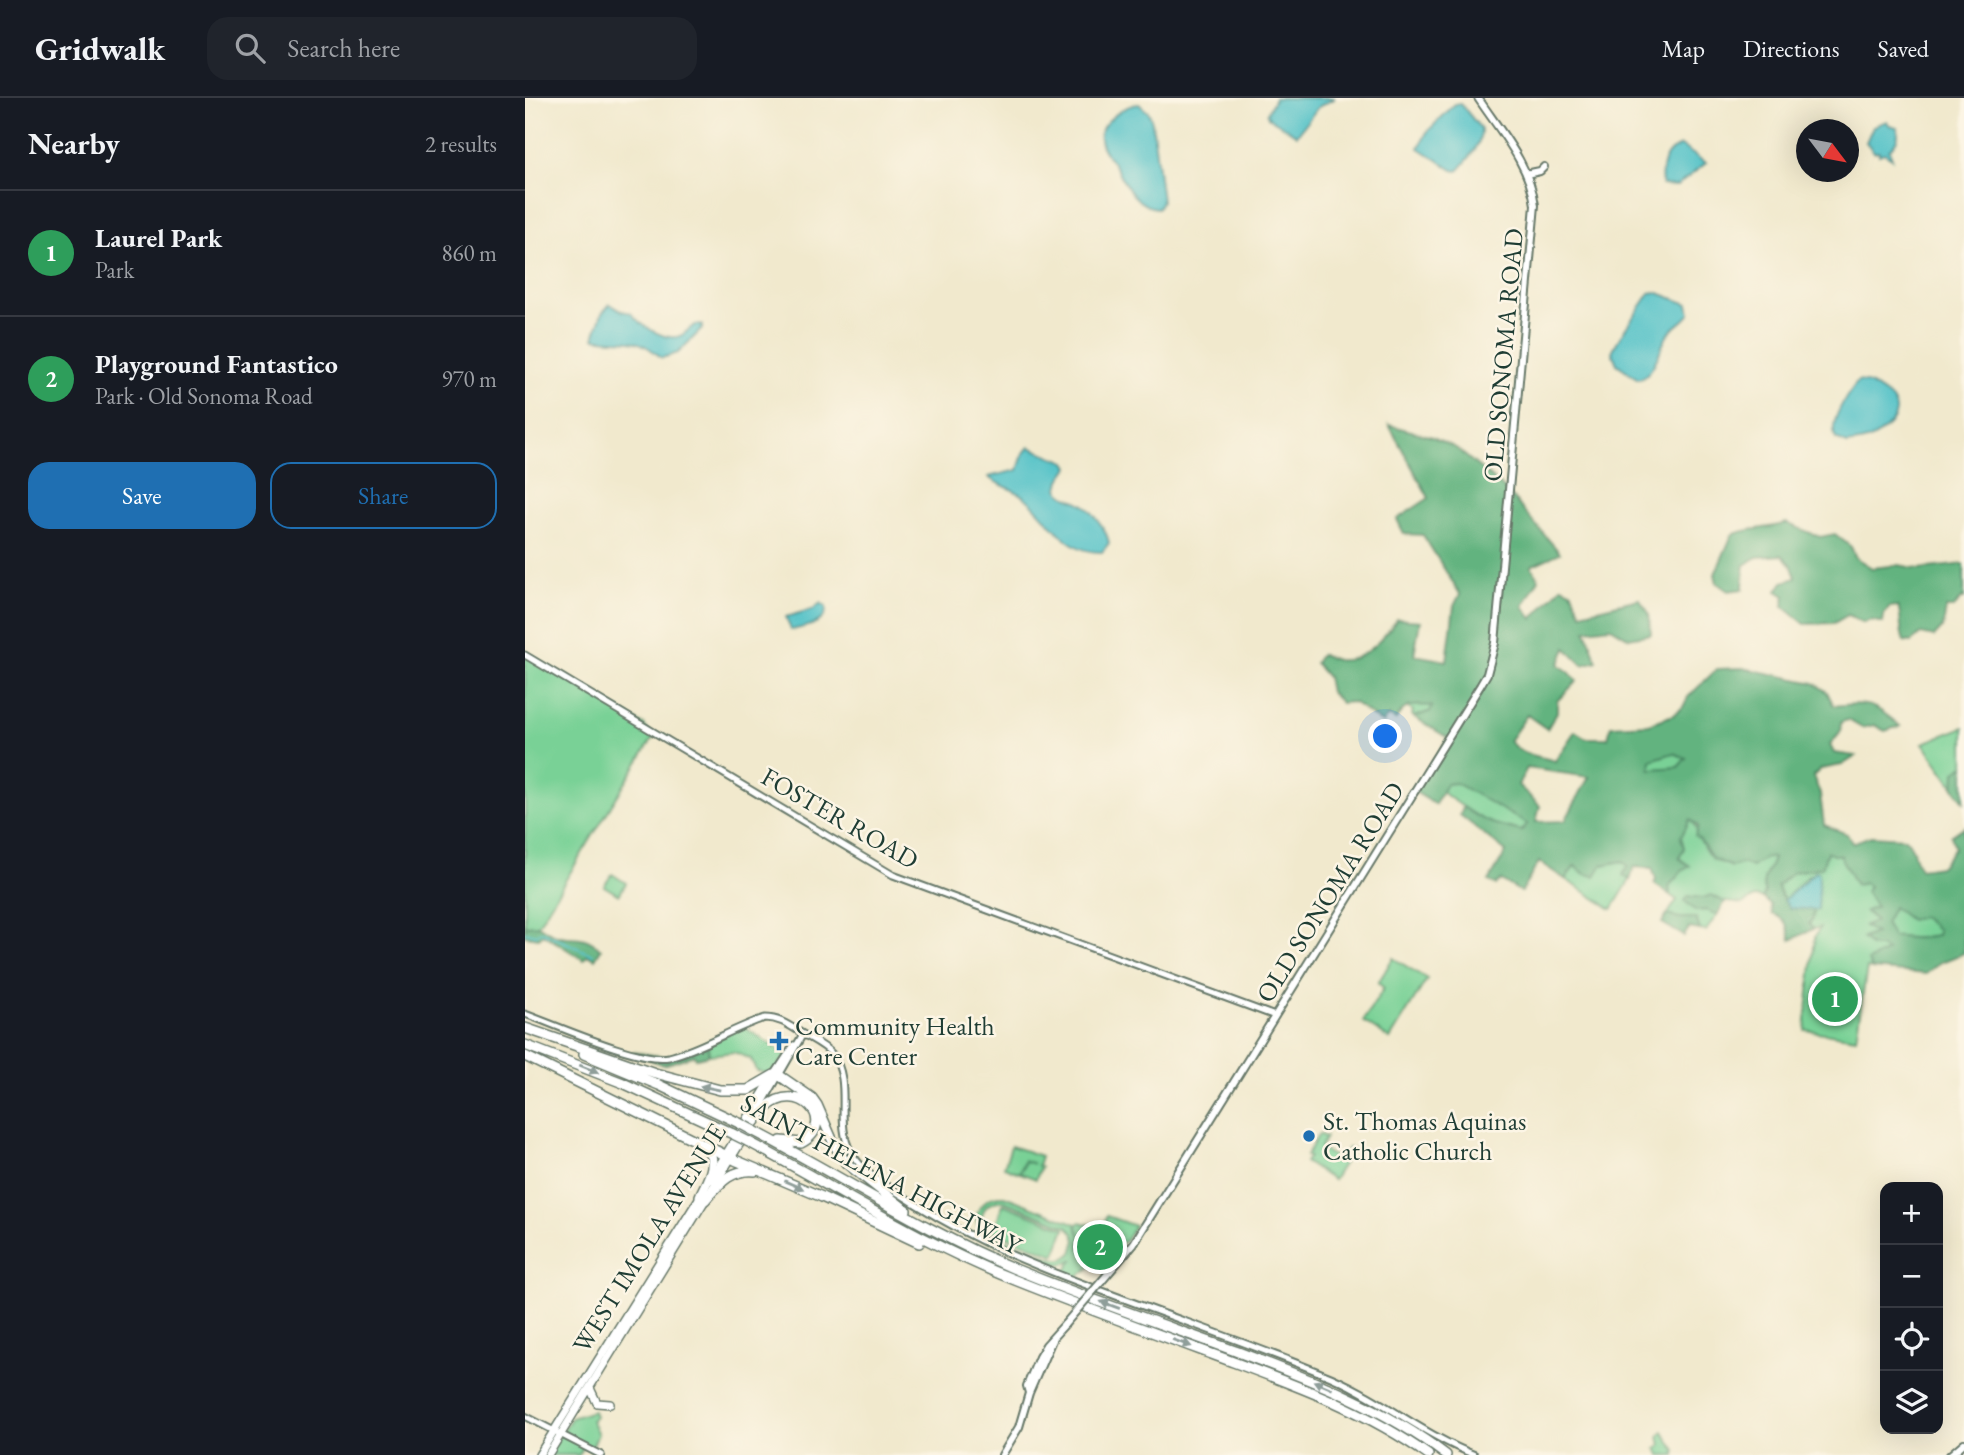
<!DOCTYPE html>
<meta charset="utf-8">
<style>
body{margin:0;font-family:"EB Garamond",serif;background:#20242c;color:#f1f3f6}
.controls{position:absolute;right:21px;bottom:21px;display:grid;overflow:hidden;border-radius:14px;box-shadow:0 7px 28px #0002}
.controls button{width:63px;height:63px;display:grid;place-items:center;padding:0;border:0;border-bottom:2px solid #363941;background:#171b24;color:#f1f3f6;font:35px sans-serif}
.compass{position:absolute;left:1271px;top:21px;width:63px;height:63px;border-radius:50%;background:#171b24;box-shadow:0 7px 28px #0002;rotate:122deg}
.you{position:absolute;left:861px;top:639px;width:24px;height:24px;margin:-18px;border:5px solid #fff;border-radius:50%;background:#1a73e8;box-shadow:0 0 0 10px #1a73e833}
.badge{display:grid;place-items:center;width:46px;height:46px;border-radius:50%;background:#1f6fb2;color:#fff;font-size:23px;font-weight:700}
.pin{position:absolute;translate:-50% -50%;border:4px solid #fff;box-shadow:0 2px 7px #0006}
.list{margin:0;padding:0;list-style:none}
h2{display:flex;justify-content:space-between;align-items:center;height:91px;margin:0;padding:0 28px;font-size:30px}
h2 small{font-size:23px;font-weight:400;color:#9ea1a6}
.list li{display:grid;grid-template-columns:46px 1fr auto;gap:21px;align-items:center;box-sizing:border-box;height:126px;padding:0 28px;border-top:2px solid #363941}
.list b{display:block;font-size:26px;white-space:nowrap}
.list p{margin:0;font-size:23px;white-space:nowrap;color:#9ea1a6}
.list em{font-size:23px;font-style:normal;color:#9ea1a6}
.actions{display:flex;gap:14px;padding:21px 28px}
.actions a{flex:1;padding:16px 0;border:2px solid #1f6fb2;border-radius:21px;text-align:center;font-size:24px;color:#1f6fb2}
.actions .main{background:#1f6fb2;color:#fff}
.icon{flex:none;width:38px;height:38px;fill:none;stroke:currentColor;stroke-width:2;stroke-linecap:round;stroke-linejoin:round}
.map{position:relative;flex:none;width:1439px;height:1357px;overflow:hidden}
header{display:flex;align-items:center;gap:42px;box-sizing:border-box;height:98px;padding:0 35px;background:#171b24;border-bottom:2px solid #363941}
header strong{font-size:33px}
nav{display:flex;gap:38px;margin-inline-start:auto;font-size:24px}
.search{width:490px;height:63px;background:#20242c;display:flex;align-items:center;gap:18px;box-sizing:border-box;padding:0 24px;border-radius:21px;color:#9ea1a6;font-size:26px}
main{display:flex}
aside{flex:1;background:#171b24}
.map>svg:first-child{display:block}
.green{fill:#79d196;stroke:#4c8765;stroke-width:2;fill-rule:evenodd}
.forest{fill:#62b37f;stroke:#40785a;stroke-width:2;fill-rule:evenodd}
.water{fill:#54c2c8;stroke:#3a807e;stroke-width:2}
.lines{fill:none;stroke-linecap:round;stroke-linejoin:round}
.stream{stroke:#54c2c8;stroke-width:2}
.tertiary-casing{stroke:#68796a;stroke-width:9}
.secondary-casing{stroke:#68796a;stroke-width:10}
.primary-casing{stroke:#68796a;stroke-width:10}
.motorway-casing{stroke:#68796a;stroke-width:12}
.tertiary{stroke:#fff;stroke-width:5}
.secondary{stroke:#fff;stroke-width:6}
.primary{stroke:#fff;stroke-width:7}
.motorway{stroke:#fff;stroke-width:9}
.secondary-bridge-casing{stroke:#68796a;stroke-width:10;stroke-linecap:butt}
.motorway-bridge-casing{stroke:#68796a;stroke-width:12;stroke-linecap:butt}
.secondary-bridge{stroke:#fff;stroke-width:6}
.motorway-bridge{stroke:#fff;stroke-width:9}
.oneway{fill:#8f9e9a}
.poi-dot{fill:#1f6fb2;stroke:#fcf5e5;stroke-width:2.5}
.labels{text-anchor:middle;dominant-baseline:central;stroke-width:5;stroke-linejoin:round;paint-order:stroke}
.street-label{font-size:26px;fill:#1f3d34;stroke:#fcf5e5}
.poi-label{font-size:26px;fill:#1f3d34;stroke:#fcf5e5;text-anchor:start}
</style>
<header>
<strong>Gridwalk</strong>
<div class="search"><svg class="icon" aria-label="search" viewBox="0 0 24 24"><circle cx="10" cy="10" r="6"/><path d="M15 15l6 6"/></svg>Search here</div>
<nav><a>Map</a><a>Directions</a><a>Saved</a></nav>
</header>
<main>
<aside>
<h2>Nearby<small>2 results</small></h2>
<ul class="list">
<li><span class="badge" style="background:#2e9e5b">1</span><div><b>Laurel Park</b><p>Park</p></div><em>860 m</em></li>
<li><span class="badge" style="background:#2e9e5b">2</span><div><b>Playground Fantastico</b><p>Park · Old Sonoma Road</p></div><em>970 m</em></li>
</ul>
<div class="actions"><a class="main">Save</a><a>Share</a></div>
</aside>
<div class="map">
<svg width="1439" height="1357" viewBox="0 0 1439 1357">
<rect width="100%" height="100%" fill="#fcf5e5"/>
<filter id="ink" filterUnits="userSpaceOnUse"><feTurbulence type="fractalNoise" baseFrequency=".0143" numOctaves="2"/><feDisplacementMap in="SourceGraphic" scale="14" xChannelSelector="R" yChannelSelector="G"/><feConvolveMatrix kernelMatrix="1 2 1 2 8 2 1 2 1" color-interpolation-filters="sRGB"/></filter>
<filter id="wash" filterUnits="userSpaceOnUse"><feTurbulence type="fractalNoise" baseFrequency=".00686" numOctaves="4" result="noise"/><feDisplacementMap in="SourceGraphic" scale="28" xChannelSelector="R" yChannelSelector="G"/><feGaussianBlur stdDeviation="1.57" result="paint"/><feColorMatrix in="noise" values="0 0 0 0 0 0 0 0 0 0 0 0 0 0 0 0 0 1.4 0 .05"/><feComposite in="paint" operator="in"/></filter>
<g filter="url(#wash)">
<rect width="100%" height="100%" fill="#f1e9cd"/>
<!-- green -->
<path class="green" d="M 0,557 L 119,627 L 128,640 L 13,827 L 0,832 Z
M 886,606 L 907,607 L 906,613 L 889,619 L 887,617 L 888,613 L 881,609 Z
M 1439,629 L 1439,703 L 1398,645 Z
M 1148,655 L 1162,660 L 1153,669 L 1125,672 L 1125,662 Z
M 931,684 L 1003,726 L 997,733 L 973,729 L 958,722 L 916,694 L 921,686 Z
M 1165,721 C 1176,732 1174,749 1187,760 C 1204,774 1230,756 1248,760 C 1245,774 1235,779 1240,794 L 1238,800 L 1230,799 L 1218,806 L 1194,803 L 1171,813 L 1181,812 L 1192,817 L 1181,833 L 1175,832 L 1171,820 L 1154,820 L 1142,817 L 1152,802 L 1145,797 L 1144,788 L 1157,773 L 1154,760 L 1159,750 L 1156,739 Z
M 1302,753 L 1316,757 L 1331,786 L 1339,785 L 1344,788 L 1352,809 L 1340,814 L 1352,823 L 1340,827 L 1351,835 L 1338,841 L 1362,853 L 1344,863 L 1347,871 L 1342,870 L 1331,940 L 1280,932 L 1290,839 L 1295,829 L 1288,831 L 1284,826 L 1288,820 L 1289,811 L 1292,812 L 1284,777 L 1259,802 L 1252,788 L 1268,774 L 1297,769 Z
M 1098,763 L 1103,767 L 1099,777 L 1105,782 L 1087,811 L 1040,781 L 1050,768 L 1060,776 L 1077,767 Z
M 87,776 L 101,785 L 94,797 L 79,788 Z
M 1368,808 L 1397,819 L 1413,832 L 1412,838 C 1404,837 1400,839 1393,840 C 1386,841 1376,839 1367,839 L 1360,825 Z
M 868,860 L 902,881 L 865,941 L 838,923 L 859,890 L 853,885 Z
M 218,928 L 261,957 L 249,977 L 231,973 L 226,961 L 209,954 L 184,957 L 182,944 Z
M 794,1036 L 801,1039 L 795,1050 L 810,1059 L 820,1054 L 823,1050 L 827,1052 L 808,1082 L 780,1064 L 784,1059 L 781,1058 Z
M 486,1048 L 516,1058 L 513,1068 L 516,1069 L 511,1081 L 495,1075 L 500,1063 L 509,1066 L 499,1062 L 494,1075 L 479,1069 Z
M 479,1098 L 552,1126 L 551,1129 L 556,1138 L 555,1152 L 557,1141 L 552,1128 L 555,1124 L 577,1130 L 582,1118 L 610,1128 L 600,1143 L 551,1180 L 539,1175 L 549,1161 L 539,1166 L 528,1166 L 466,1143 C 441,1129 451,1096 479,1098 ZM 478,1103 L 542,1128 L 548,1134 L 551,1142 L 547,1155 L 538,1161 L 529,1161 L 463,1135 L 457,1126 C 455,1111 464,1102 478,1103 Z
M 478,1106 L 540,1130 L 530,1157 L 468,1133 Z
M 68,1313 L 70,1319 L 66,1322 L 73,1336 L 66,1352 L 59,1348 L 54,1357 L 23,1357 L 46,1320 Z
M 1138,1334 L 1151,1352 L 1150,1357 L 1136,1357 L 1131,1350 L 1136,1347 L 1134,1338 Z"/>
<!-- forest -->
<path class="forest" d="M 864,327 L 908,339 L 931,350 L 979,390 L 1035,455 L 1006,468 L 1014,481 L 998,508 L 1007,521 L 1037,488 L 1047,494 L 1056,515 L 1114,501 L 1124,515 L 1126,536 L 1104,540 L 1086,529 L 1061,532 L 1072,563 L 1058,567 L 1041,550 L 1034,567 L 1044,574 L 1052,583 L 1032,603 L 1032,614 L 1022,631 L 1002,617 L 984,643 C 998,659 1012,657 1030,663 L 1050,633 L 1061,640 L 1083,640 L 1086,628 L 1124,626 L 1148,617 L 1158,609 L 1163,599 L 1192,571 L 1218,570 L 1289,585 L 1302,594 L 1309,608 C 1343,604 1349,605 1375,628 L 1360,633 L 1349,627 L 1337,630 L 1323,622 L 1316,624 L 1315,635 L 1305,647 L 1309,655 L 1331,658 L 1317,667 L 1296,671 L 1288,678 L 1295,696 L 1299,727 L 1322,736 L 1327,745 L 1346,738 L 1380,740 C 1392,753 1387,759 1395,771 L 1416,768 L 1430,749 L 1426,738 L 1439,729 L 1439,855 L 1414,865 L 1401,876 L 1347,871 L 1343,863 L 1362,853 L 1355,849 L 1346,849 L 1338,840 L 1350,835 L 1339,828 L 1351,823 L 1340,813 L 1351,809 L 1341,794 L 1344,788 L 1339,785 L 1331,787 L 1317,762 L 1316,757 L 1308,757 L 1302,754 L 1297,769 L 1268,774 L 1252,788 L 1256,798 L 1265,810 L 1289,811 L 1288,820 L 1284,826 L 1288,831 L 1266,842 C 1263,828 1261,820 1247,816 L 1246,807 L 1238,800 L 1240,794 C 1235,779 1245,774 1248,760 L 1241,759 L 1227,769 L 1218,765 L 1207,769 L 1188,761 L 1175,742 L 1170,738 L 1173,728 L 1165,721 L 1156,739 L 1159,750 L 1154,760 L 1165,768 L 1157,773 L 1144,788 L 1145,797 L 1129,786 L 1131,782 L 1127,770 L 1109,769 L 1105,782 L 1098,777 L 1103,768 L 1098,763 L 1077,767 L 1070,778 L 1060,776 L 1050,768 L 1040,781 L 1014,764 L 996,794 L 976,782 L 971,787 L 964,783 L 981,754 L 935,717 L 938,709 C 961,725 971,727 997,733 L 1002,726 L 931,685 L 921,686 L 910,706 L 890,694 L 923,640 L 889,619 L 906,613 L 907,608 C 891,607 878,605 871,622 L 863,618 L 857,625 L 828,604 L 816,605 L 805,594 L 802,579 L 790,565 L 796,556 C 801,558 807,561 812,562 C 838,565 859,540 872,521 L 895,523 L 889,557 L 922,563 L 929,508 L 935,496 L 898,437 L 879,436 L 872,421 L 904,400 ZM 1148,655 L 1161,660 L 1153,669 L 1125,671 L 1126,662 ZM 1002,670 L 1064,679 L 1040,723 L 1011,724 L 1015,708 L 993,687 ZM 1368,809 L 1385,822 L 1397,819 L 1413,832 L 1412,837 C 1405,838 1400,839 1393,840 C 1386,841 1376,838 1368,839 L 1360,826 Z
M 1261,425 L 1295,439 L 1310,436 L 1326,449 L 1331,460 L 1347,470 L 1374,467 L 1394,471 L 1439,466 L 1439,501 L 1436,500 L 1429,510 L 1421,510 L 1418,529 L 1409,539 L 1396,536 L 1386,544 L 1379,543 C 1374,531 1377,520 1373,508 L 1364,509 L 1359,517 L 1358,525 L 1346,522 L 1338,525 L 1323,517 L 1309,525 L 1280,526 L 1258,508 L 1260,498 L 1252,493 L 1258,484 L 1271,480 L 1266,466 L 1257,457 L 1232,459 L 1219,468 L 1218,491 L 1203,493 L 1192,485 L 1190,476 L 1207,437 C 1225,429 1242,432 1261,425 Z
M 1439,667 L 1439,703 L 1429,690 L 1430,674 Z
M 1186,797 L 1200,804 L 1192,817 L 1181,812 L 1171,813 L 1160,803 L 1163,798 L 1178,800 Z
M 1142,817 L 1154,820 L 1171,820 L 1175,832 L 1164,830 L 1159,838 L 1137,825 Z
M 13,827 C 18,830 23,834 28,836 C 48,844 54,832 76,851 L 70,861 L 63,857 L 59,862 L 18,836 L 14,840 L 0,838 L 0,828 Z
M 182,944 L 184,957 L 171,960 L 169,957 L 139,967 L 106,954 L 142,959 Z"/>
<!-- water -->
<path class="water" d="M 750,0 L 810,0 L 793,9 L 772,37 L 743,19 L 742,15 Z
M 935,5 L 956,31 C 957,47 943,61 933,73 L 928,72 L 894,50 L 902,34 L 930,6 Z
M 614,6 L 624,15 L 627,24 L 637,103 L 633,110 C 610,110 598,82 588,65 C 583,58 575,49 575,40 C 573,26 601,6 614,6 Z
M 1362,23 L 1364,27 L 1372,29 C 1375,40 1371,45 1364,52 L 1367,60 L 1359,55 L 1354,57 L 1354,53 L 1349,54 L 1341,44 L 1348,28 Z
M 1156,48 L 1181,65 L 1152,88 L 1137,87 C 1135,71 1138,53 1156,48 Z
M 1131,194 L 1163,206 L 1165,215 C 1159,225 1146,229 1141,240 C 1133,254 1130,276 1113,281 L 1092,266 L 1087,254 C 1094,237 1114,212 1125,195 Z
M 85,206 L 97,213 L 106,215 C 114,226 140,244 155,238 C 165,234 166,224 178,227 L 178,230 L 153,255 L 137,260 C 108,235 103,246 69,240 L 77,215 Z
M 1333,283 C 1343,284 1348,288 1357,294 C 1379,307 1373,322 1354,336 C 1345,343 1333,344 1322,346 L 1311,341 C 1302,324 1322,297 1333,283 Z
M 504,349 L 541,364 L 544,369 L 535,382 L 533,391 C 540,401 548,400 558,406 C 568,413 582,433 584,445 L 577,454 C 540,456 524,418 498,398 C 487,390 473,387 463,379 L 493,372 L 498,356 Z
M 296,505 L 301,509 C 303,526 280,529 266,532 L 261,519 L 288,511 Z
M 1291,773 L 1294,775 L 1293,812 L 1265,810 L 1259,802 Z"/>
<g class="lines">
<!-- stream -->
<path class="stream" d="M 0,834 L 11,837 L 14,834 L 20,835 L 68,857"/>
</g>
</g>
<g filter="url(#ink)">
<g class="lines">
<defs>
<path id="tertiary" d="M 0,557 L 368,777 L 750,918
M 0,916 C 31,927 115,965 144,959 C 177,951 207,930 240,920 C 255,920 265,928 278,936 C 288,942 301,948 308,957 C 328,985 309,1025 326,1054 C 339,1078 370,1092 392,1107 C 452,1145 517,1171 583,1195 C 654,1222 726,1246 796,1275 C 851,1296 896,1336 950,1357
M 249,977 L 269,947
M 234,1012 L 278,936
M 0,1318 L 76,1357"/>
<path id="secondary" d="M 1001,76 L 1015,73 L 1019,69
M 576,1184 L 609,1145 L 955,588 L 962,576 L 970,545 L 1010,107 C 1005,67 975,33 953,0
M 504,1295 L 527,1242
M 477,1357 L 494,1329 L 504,1295 L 502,1288 L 514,1259 L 521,1247 L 540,1226
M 1425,1357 L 1439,1345"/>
<path id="primary" d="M 186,1081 L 249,977
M 65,1290 L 72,1305 L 85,1306
M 14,1357 L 178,1094
M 23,1357 L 219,1039"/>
<path id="motorway" d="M 0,930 L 130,975 L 195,992 L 223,992 L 249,977 L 255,978 L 287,1000 L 292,1007 L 309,1046 L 321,1065 L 381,1112
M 0,947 L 98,985 L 208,1036
M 59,956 L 134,987 L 214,1025
M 0,958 L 210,1062 L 297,1099 L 394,1145
M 229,1033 C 316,1078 399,1133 490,1171 C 563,1201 639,1227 713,1254 C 787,1282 858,1309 921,1357
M 220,1036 C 227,1028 233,1017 241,1010 C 273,980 315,1024 276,1045 L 256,1043
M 222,1043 C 311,1090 396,1145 490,1182 C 560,1210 632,1236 703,1262 C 773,1288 842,1313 903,1357
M 175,1098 C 182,1082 195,1065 181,1050
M 180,1102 C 195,1085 206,1071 230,1073"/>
</defs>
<!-- tertiary casing -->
<use href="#tertiary" class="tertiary-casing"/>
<!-- secondary casing -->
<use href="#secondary" class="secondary-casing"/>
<!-- primary casing -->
<use href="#primary" class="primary-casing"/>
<!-- motorway casing -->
<use href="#motorway" class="motorway-casing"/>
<!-- tertiary -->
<use href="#tertiary" class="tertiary"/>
<!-- secondary -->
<use href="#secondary" class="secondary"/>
<!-- primary -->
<use href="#primary" class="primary"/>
<!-- motorway -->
<use href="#motorway" class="motorway"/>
<defs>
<path id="secondary-bridge" d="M 540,1226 L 576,1184"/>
<path id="motorway-bridge" d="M 214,1025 L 229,1033
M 208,1036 L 222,1043"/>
</defs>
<!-- secondary-bridge casing -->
<use href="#secondary-bridge" class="secondary-bridge-casing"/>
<!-- motorway-bridge casing -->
<use href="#motorway-bridge" class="motorway-bridge-casing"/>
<!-- secondary-bridge -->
<use href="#secondary-bridge" class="secondary-bridge"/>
<!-- motorway-bridge -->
<use href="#motorway-bridge" class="motorway-bridge"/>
</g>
<!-- one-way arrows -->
<defs><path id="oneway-solid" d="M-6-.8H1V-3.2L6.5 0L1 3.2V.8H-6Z" transform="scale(1.75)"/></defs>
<g class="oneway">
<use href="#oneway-solid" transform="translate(64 971) rotate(22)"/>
<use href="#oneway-solid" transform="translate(185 990) rotate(-168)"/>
<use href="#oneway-solid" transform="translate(269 1087) rotate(23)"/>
<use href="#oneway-solid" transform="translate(585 1207) rotate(-160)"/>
<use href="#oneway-solid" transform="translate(657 1245) rotate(20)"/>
<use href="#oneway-solid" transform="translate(798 1287) rotate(-157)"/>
</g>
</g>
<!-- markers -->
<g class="poi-dot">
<path d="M250.5 932.5h7v7h7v7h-7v7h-7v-7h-7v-7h7z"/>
<circle cx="784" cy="1038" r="7"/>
</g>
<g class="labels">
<!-- street labels -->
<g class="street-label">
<text transform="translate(978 257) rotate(-85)">OLD SONOMA ROAD</text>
<text transform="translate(315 720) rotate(30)">FOSTER ROAD</text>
<text transform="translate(805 794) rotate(-58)">OLD SONOMA ROAD</text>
<text transform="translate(356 1076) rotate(28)">SAINT HELENA HIGHWAY</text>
<text transform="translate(124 1140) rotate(-58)">WEST IMOLA AVENUE</text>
</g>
<!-- poi labels -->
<g class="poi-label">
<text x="270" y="928">Community Health<tspan x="270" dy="30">Care Center</tspan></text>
<text x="798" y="1023">St. Thomas Aquinas<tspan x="798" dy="30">Catholic Church</tspan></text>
</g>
</g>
</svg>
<div class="controls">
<button>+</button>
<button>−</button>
<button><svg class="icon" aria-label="locate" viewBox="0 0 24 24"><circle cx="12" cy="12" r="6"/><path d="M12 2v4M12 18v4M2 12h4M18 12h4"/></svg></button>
<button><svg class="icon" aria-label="layers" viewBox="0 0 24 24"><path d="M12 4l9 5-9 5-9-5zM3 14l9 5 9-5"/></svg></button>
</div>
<svg class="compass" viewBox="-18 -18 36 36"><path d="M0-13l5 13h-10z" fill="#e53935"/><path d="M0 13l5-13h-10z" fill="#9ea1a6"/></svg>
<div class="you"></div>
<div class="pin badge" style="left:1310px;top:901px;background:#2e9e5b">1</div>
<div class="pin badge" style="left:575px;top:1149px;background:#2e9e5b">2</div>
</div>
</main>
